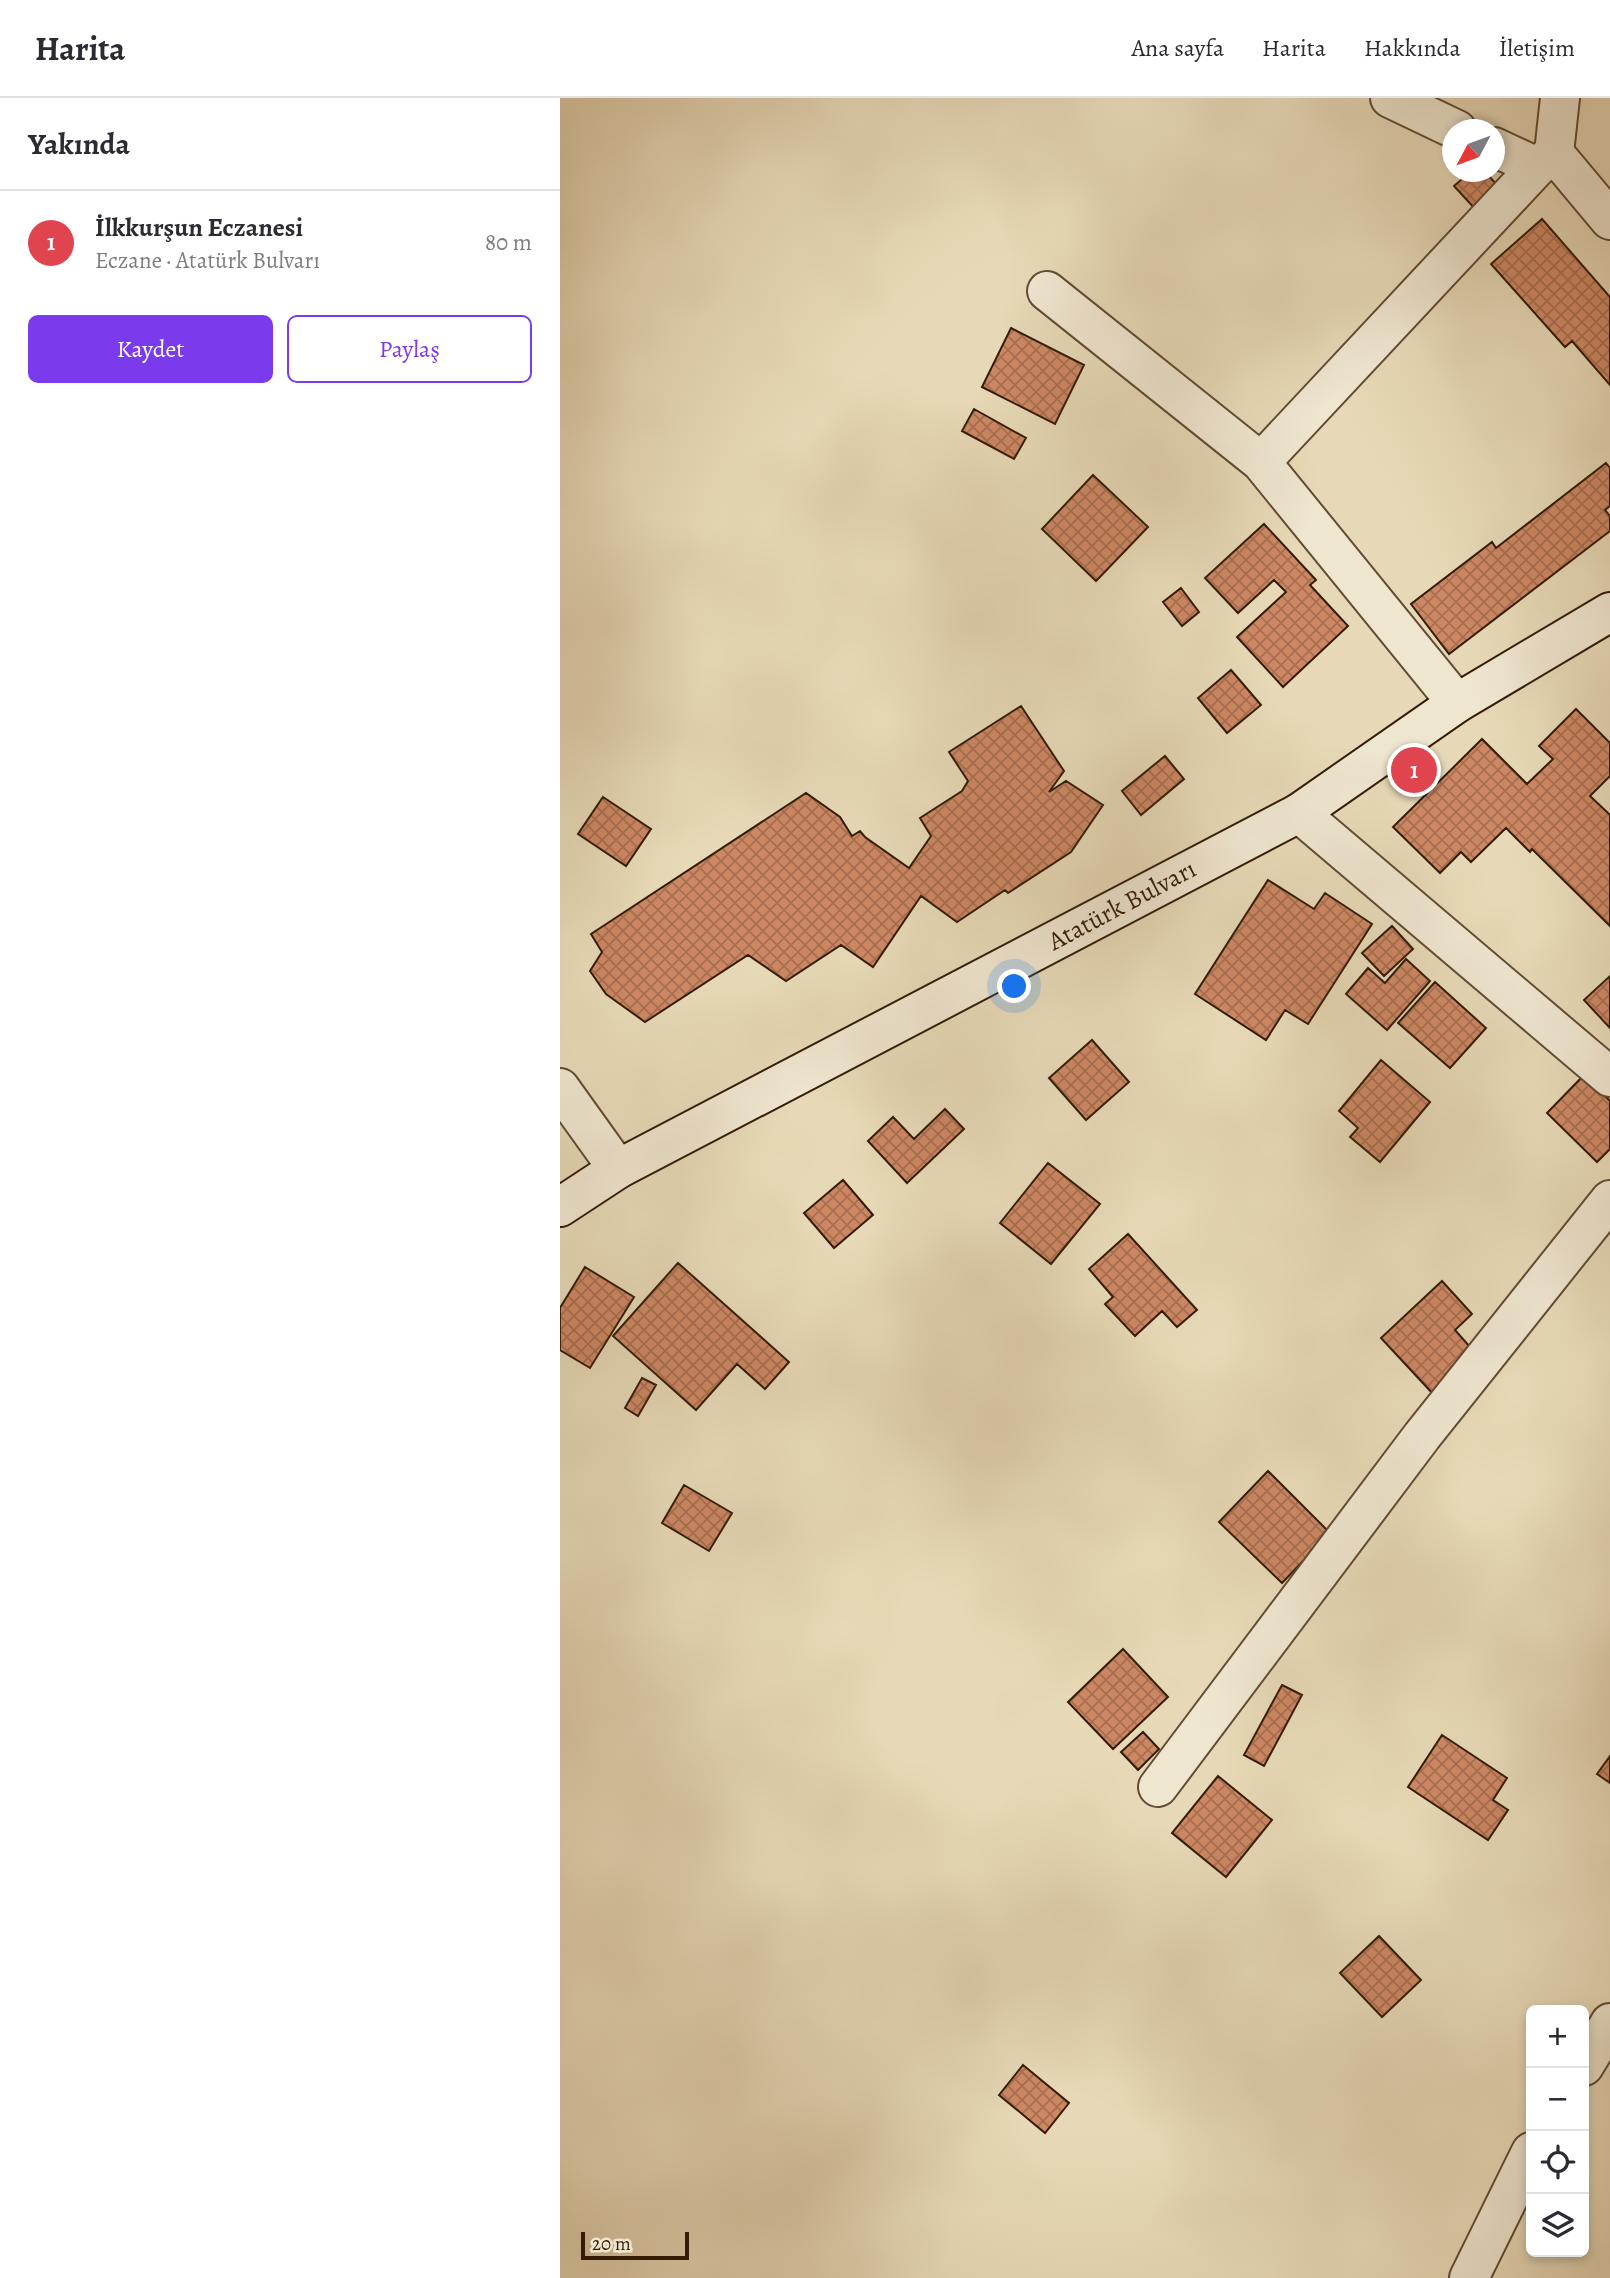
<!DOCTYPE html>
<html lang="tr">
<meta charset="utf-8">
<style>
body{margin:0;font-family:Alegreya,serif;background:#f2f2f3;color:#2b2b33}
.controls{position:absolute;right:21px;bottom:21px;display:grid;overflow:hidden;border-radius:10px;box-shadow:0 4px 10px #0003}
.controls button{width:63px;height:63px;display:grid;place-items:center;padding:0;border:0;border-bottom:2px solid #e1e1e2;background:#fff;color:#2b2b33;font:35px sans-serif}
.compass{position:absolute;left:882px;top:21px;width:63px;height:63px;border-radius:50%;background:#fff;box-shadow:0 4px 10px #0003;rotate:229deg}
.scale{position:absolute;left:21px;bottom:18px;width:108px;box-sizing:border-box;padding-left:7px;border:4px solid #341c07;border-top:0;font-size:19px;line-height:24px;white-space:nowrap;color:#341c07;-webkit-text-stroke:5px #efe6d0;paint-order:stroke}
.you{position:absolute;left:455px;top:889px;width:24px;height:24px;margin:-18px;border:5px solid #fff;border-radius:50%;background:#1a73e8;box-shadow:0 0 0 10px #1a73e833}
.badge{display:grid;place-items:center;width:46px;height:46px;border-radius:50%;background:#7c3aed;color:#fff;font-size:23px;font-weight:700}
.pin{position:absolute;translate:-50% -50%;border:4px solid #fff;box-shadow:0 2px 7px #0006}
.list{margin:0;padding:0;list-style:none}
h2{display:flex;justify-content:space-between;align-items:center;height:91px;margin:0;padding:0 28px;font-size:30px}
h2 small{font-size:23px;font-weight:400;color:#7c7c81}
.list li{display:grid;grid-template-columns:46px 1fr auto;gap:21px;align-items:center;box-sizing:border-box;height:105px;padding:0 28px;border-top:2px solid #e1e1e2}
.list b{display:block;font-size:26px;white-space:nowrap}
.list p{margin:0;font-size:23px;white-space:nowrap;color:#7c7c81}
.list em{font-size:23px;font-style:normal;color:#7c7c81}
.actions{display:flex;gap:14px;padding:21px 28px}
.actions a{flex:1;padding:16px 0;border:2px solid #7c3aed;border-radius:10px;text-align:center;font-size:24px;color:#7c3aed}
.actions .main{background:#7c3aed;color:#fff}
.icon{flex:none;width:38px;height:38px;fill:none;stroke:currentColor;stroke-width:2;stroke-linecap:round;stroke-linejoin:round}
.map{position:relative;flex:none;width:1050px;height:2180px;overflow:hidden}
header{display:flex;align-items:center;gap:42px;box-sizing:border-box;height:98px;padding:0 35px;background:#fff;border-bottom:2px solid #e1e1e2}
header strong{font-size:33px}
nav{display:flex;gap:38px;margin-inline-start:auto;font-size:24px}
main{display:flex}
aside{flex:1;background:#fff}
.map>svg:first-child{display:block}
.building{fill:url(#building-cross-hatch);stroke:#341c07;stroke-width:2}
.lines{fill:none;stroke-linecap:round;stroke-linejoin:round}
.street-casing{stroke:#614b33;stroke-width:42}
.secondary-casing{stroke:#341c07;stroke-width:42}
.street{stroke:#efe6d0;stroke-width:38}
.secondary{stroke:#efe6d0;stroke-width:38}
.labels{text-anchor:middle;dominant-baseline:central;stroke-width:5;stroke-linejoin:round;paint-order:stroke}
.street-label{font-size:26px;fill:#341c07;stroke:#efe6d0}
</style>
<header>
<strong>Harita</strong>
<nav><a>Ana sayfa</a><a>Harita</a><a>Hakkında</a><a>İletişim</a></nav>
</header>
<main>
<aside>
<h2>Yakında<small></small></h2>
<ul class="list">
<li><span class="badge" style="background:#e0444e">1</span><div><b>İlkkurşun Eczanesi</b><p>Eczane · Atatürk Bulvarı</p></div><em>80 m</em></li>
</ul>
<div class="actions"><a class="main">Kaydet</a><a>Paylaş</a></div>
</aside>
<div class="map">
<svg width="1050" height="2180" viewBox="0 0 1050 2180">
<defs>
<pattern id="building-cross-hatch" width="8" height="8" patternUnits="userSpaceOnUse" patternTransform="scale(1.75)"><rect width="8" height="8" fill="#cd8863"/><path d="M0 0l8 8M0 8l8-8" fill="none" stroke="#a76e50"/></pattern>
</defs>
<rect width="100%" height="100%" fill="#e7d9b7"/>
<filter id="stains"><feTurbulence type="fractalNoise" baseFrequency=".00286" numOctaves="4"/><feColorMatrix values="0 0 0 0 .2 0 0 0 0 .09 0 0 0 0 .02 0 0 0 .5 -.17"/></filter>
<radialGradient id="worn" r=".72"><stop offset=".6" stop-color="#630" stop-opacity="0"/><stop offset="1" stop-color="#630" stop-opacity=".3"/></radialGradient>
<!-- building -->
<path class="building" d="M 910,74 L 925,74 L 941,91 L 917,113 L 894,88 Z
M 982,121 L 1050,199 L 1050,287 L 1012,243 L 1005,249 L 931,166 Z
M 451,230 L 524,267 L 495,326 L 422,289 Z
M 414,311 L 466,340 L 454,361 L 402,333 Z
M 1046,365 L 1050,370 L 1050,408 L 1045,412 L 1050,418 L 1050,433 L 889,556 L 851,506 L 932,444 L 936,450 Z
M 533,377 L 588,429 L 536,483 L 482,431 Z
M 704,426 L 756,482 L 750,487 L 788,528 L 723,589 L 677,539 L 726,494 L 714,482 L 678,515 L 645,480 Z
M 621,490 L 639,514 L 622,528 L 603,504 Z
M 671,572 L 701,607 L 667,635 L 638,600 Z
M 461,608 L 504,673 L 489,694 L 506,683 L 543,707 L 511,754 L 448,795 L 445,792 L 397,824 L 361,798 L 313,869 L 281,847 L 226,883 L 188,857 L 85,924 L 46,896 L 30,873 L 42,854 L 31,836 L 246,695 L 280,719 L 292,738 L 300,733 L 305,739 L 349,770 L 371,738 L 360,720 L 402,693 L 408,683 L 389,654 Z
M 1016,611 L 1050,645 L 1050,678 L 1030,698 L 1050,717 L 1050,828 L 972,751 L 970,754 L 946,730 L 911,764 L 901,754 L 880,775 L 833,729 L 922,641 L 967,686 L 993,661 L 979,648 Z
M 605,658 L 624,681 L 581,717 L 562,693 Z
M 43,699 L 91,731 L 66,768 L 18,736 Z
M 708,782 L 754,811 L 765,795 L 812,826 L 748,926 L 725,912 L 706,942 L 635,896 Z
M 832,828 L 853,851 L 824,878 L 802,855 Z
M 846,861 L 870,883 L 827,932 L 786,896 L 808,870 L 825,885 Z
M 1050,878 L 1050,930 L 1024,902 Z
M 875,884 L 926,930 L 890,970 L 838,925 Z
M 532,942 L 569,984 L 526,1022 L 489,980 Z
M 821,962 L 870,1004 L 820,1064 L 790,1039 L 798,1030 L 779,1013 Z
M 1024,977 L 1050,1003 L 1050,1051 L 1037,1064 L 987,1015 Z
M 385,1011 L 404,1031 L 347,1085 L 308,1043 L 333,1019 L 354,1041 Z
M 488,1065 L 540,1106 L 491,1166 L 440,1125 Z
M 283,1082 L 313,1117 L 274,1150 L 244,1115 Z
M 568,1136 L 637,1212 L 617,1229 L 602,1213 L 575,1238 L 545,1206 L 553,1199 L 529,1171 Z
M 118,1165 L 229,1264 L 205,1291 L 177,1266 L 136,1312 L 53,1238 Z
M 25,1169 L 74,1199 L 30,1270 L 0,1252 L 0,1210 Z
M 882,1183 L 912,1216 L 895,1232 L 917,1257 L 874,1297 L 821,1240 Z
M 82,1280 L 96,1287 L 78,1318 L 65,1310 Z
M 708,1373 L 770,1435 L 722,1485 L 659,1424 Z
M 124,1387 L 172,1415 L 149,1453 L 102,1425 Z
M 563,1551 L 608,1599 L 553,1651 L 508,1604 Z
M 722,1587 L 742,1597 L 704,1668 L 684,1657 Z
M 583,1634 L 599,1651 L 578,1672 L 561,1654 Z
M 882,1637 L 947,1680 L 933,1702 L 948,1712 L 928,1742 L 848,1689 Z
M 1050,1658 L 1050,1685 L 1037,1676 Z
M 658,1678 L 712,1722 L 666,1779 L 612,1735 Z
M 819,1838 L 861,1882 L 822,1919 L 780,1875 Z
M 463,1967 L 509,2005 L 485,2035 L 439,1997 Z"/>
<g class="lines">
<defs>
<path id="street" d="M 830,0 L 897,32
M 1000,0 L 994,55 L 1050,122
M 934,49 L 977,69
M 487,193 L 701,364 L 897,605
M 701,364 L 977,69 L 994,55
M 739,715 L 1050,979
M 0,990 L 58,1071
M 598,1689 L 862,1338 L 1050,1102
M 1024,1968 L 1050,1925
M 909,2180 L 971,2054"/>
<path id="secondary" d="M 0,1109 L 58,1071 L 739,715 L 897,605 L 1050,514"/>
</defs>
<!-- street casing -->
<use href="#street" class="street-casing"/>
<!-- secondary casing -->
<use href="#secondary" class="secondary-casing"/>
<!-- street -->
<use href="#street" class="street"/>
<!-- secondary -->
<use href="#secondary" class="secondary"/>
</g>
<g class="labels">
<!-- street labels -->
<g class="street-label">
<text transform="translate(562 807) rotate(-28)">Atatürk Bulvarı</text>
</g>
</g>
<rect width="100%" height="100%" filter="url(#stains)"/>
<rect width="100%" height="100%" fill="url(#worn)"/>
</svg>
<div class="controls">
<button>+</button>
<button>−</button>
<button><svg class="icon" aria-label="locate" viewBox="0 0 24 24"><circle cx="12" cy="12" r="6"/><path d="M12 2v4M12 18v4M2 12h4M18 12h4"/></svg></button>
<button><svg class="icon" aria-label="layers" viewBox="0 0 24 24"><path d="M12 4l9 5-9 5-9-5zM3 14l9 5 9-5"/></svg></button>
</div>
<svg class="compass" viewBox="-18 -18 36 36"><path d="M0-13l5 13h-10z" fill="#e53935"/><path d="M0 13l5-13h-10z" fill="#7c7c81"/></svg>
<div class="scale">20 m</div>
<div class="you"></div>
<div class="pin badge" style="left:854px;top:672px;background:#e0444e">1</div>
</div>
</main>
